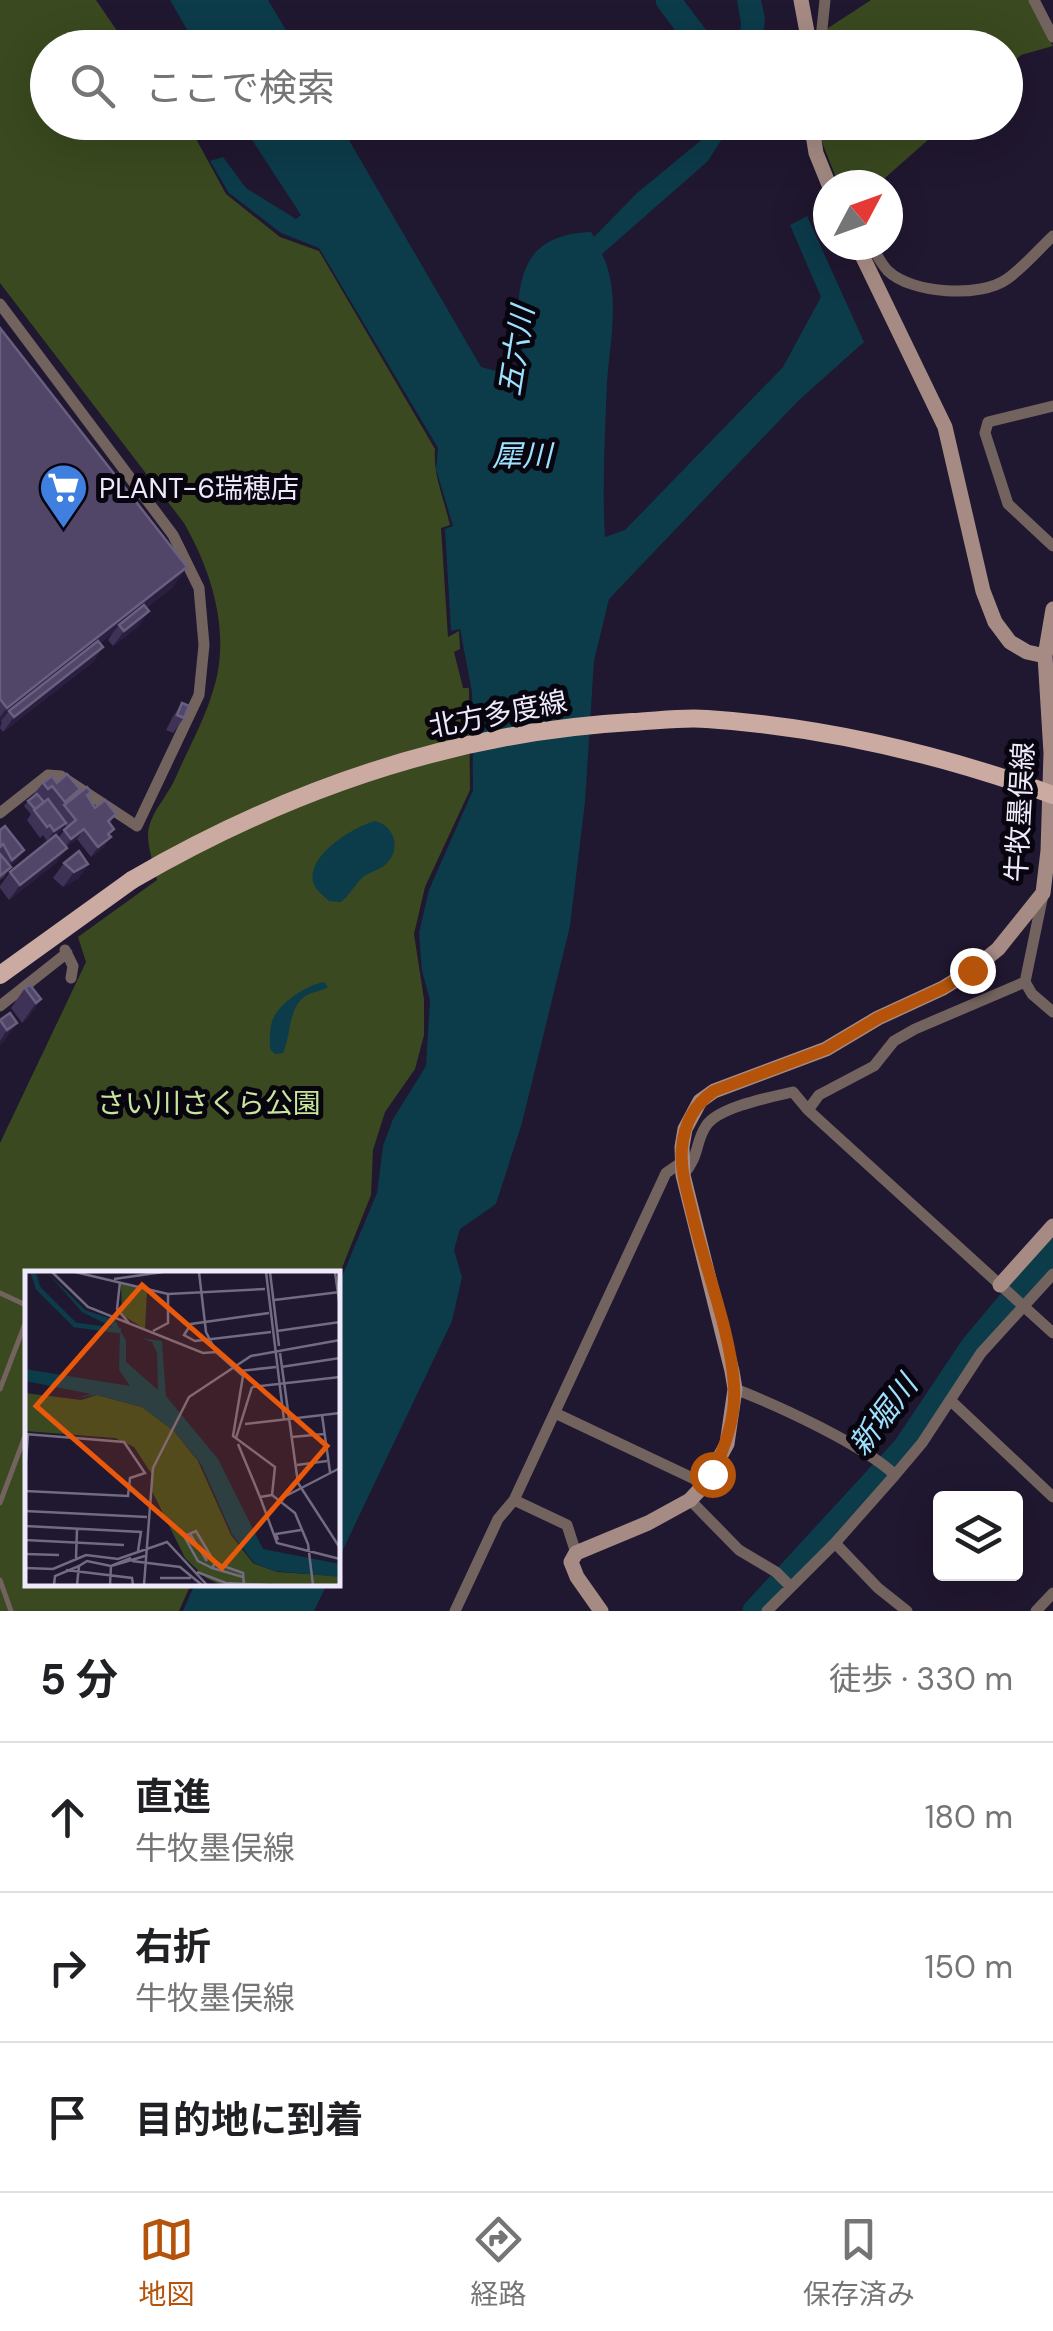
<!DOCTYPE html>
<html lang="ja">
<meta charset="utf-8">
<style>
body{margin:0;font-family:"DM Sans","Noto Sans JP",sans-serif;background:#f6f6f6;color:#202124}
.controls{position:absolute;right:30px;bottom:30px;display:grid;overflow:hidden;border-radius:10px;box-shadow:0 10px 40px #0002}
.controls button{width:90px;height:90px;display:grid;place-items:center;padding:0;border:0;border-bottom:2px solid #e0e0e0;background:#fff;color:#202124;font:50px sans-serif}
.compass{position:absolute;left:813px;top:170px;width:90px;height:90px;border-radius:50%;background:#fff;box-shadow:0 10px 40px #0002;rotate:49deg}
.stop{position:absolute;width:30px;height:30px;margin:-22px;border:8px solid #b45309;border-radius:50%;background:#fff}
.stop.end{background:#b45309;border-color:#fff;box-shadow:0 2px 10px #0008}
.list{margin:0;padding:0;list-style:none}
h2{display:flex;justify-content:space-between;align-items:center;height:130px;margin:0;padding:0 40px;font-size:42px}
h2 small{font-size:32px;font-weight:400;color:#757577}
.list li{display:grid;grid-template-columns:65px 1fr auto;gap:30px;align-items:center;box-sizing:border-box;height:150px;padding:0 40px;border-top:2px solid #e0e0e0}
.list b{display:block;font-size:38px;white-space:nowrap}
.list p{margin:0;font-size:32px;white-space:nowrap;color:#757577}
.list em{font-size:32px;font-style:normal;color:#757577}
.icon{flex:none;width:55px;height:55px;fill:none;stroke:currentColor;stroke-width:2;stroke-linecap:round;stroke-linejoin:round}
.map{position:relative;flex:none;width:1053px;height:1611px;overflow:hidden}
.search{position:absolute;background:#fff;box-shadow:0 10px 40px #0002;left:30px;right:30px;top:30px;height:110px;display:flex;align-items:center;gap:25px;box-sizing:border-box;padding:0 35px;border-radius:55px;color:#757577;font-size:38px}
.sheet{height:580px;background:#fff}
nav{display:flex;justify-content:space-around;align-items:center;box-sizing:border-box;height:140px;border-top:2px solid #e0e0e0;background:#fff;font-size:28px;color:#757577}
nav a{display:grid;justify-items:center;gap:5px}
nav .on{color:#b45309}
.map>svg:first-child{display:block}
.green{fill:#3a491f}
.water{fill:#0c3b4a}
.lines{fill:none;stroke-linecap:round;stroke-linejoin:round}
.river{stroke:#0c3b4a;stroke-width:25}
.lane{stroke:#73635e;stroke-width:5}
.street{stroke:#73635e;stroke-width:11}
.secondary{stroke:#a58b84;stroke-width:15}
.primary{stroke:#cbaaa1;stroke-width:18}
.primary-bridge{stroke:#cbaaa1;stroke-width:18}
.wall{fill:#3e3256}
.shaded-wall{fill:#2a1f40}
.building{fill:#514568;stroke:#6a5f7f;stroke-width:2.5}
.route{stroke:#b45309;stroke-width:12}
.labels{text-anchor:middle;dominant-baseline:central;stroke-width:10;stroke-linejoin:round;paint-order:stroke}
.poi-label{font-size:28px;fill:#eee9fb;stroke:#08050f;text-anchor:start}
.street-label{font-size:28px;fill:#eee9fb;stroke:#08050f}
.park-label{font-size:28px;fill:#c8e59d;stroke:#08050f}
.water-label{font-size:30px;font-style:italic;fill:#9ce2fe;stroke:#08050f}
.inset-river{fill:none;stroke:#0c3b4a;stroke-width:5}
.inset-road{fill:none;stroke:#726b81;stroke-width:2.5}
.view{fill:#e8590c;fill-opacity:0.15;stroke:#e8590c;stroke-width:5}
.inset-edge{fill:none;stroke:#eee9fb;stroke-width:5}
</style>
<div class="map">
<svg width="1053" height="1611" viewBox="0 0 1053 1611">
<rect width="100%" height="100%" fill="#201730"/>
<!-- green -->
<path class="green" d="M 0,0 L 96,0 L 128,47 L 48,48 L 48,122 L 181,123 L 195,137 L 226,194 L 280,237 L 319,251 L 435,449 C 433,475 444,499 450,525 L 441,528 L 448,637 L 459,631 L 460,649 L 454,652 L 463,688 L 469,688 L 470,790 L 425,887 L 414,934 L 424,999 L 424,1035 L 415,1069 L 385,1112 L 373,1150 L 371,1195 L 338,1278 L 338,1274 L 28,1274 L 28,1584 L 191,1584 L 179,1611 L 0,1611 L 0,1143 L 86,962 L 78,937 L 157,880 C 154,865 145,840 149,827 C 153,810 168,795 175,779 C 187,751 203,723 212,694 C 232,636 213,574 184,523 L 0,283 Z
M 871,0 L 1030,0 L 1053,46 L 1021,55 L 1006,69 L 1006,48 L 823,48 L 825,30 Z
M 814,122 L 947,123 L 877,185 L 839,185 Z"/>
<!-- water -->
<path class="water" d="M 170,0 L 268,0 L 296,47 L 197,47 Z
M 737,0 L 761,0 L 765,19 L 762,47 L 738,47 L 741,24 Z
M 241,123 L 339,123 L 481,367 L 504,373 L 521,364 C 525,345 519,341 518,325 C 517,270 529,234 591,232 L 594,237 L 637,193 L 705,137 L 715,123 L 732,123 L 708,161 L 602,254 C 621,292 610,340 607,383 C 605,433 602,487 605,537 L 625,530 L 783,367 L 821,297 L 790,225 L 807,216 L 864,342 L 798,401 L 609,599 L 594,661 L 585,802 L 570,926 L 522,1123 L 496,1204 L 460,1229 L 454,1250 L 462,1277 L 452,1321 L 338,1560 L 338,1286 L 377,1193 L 383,1146 L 393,1119 L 426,1066 L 430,1000 L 422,971 L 419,933 L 429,890 L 473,790 L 472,692 L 460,629 L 451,631 L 445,529 L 453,526 L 436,469 L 438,448 L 319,248 L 281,233 L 229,193 L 210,161 L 223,157 L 246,188 L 296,219 L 301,215 Z
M 375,821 C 395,826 402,850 385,865 C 379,870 370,872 363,877 C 355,884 350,895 341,902 L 329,901 C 323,895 315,890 313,882 C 307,855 353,827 375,821 Z
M 324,982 L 328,987 C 321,992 312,991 304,997 C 288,1009 291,1036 283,1053 L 275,1054 L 270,1049 C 270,1038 269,1024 275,1015 C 284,1000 308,985 324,982 Z
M 195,1584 L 327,1584 L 314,1611 L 183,1611 Z"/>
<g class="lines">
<!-- river -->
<path class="river" d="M 668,0 L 704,48
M 755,1611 L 905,1448 L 974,1345 L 1053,1251"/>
<!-- lane -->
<path class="lane" d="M 0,1293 L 28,1306
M 0,1389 L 28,1316
M 0,1503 L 28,1428
M 0,1580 L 11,1611"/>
<!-- street -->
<path class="street" d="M 1034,0 L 1053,37
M 820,48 L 825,0
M 871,245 C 876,253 881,264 888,271 C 912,294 981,298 1007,279 C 1024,267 1038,250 1053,236
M 0,304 L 173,535 L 199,588 L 204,645 L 199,695 L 137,826 L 61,776 L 48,775 L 0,813
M 1053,406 L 988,422 L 985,433 L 1008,504 L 1053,546
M 1043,895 L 1025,982 L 1032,994 L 1053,1012
M 65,950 L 73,966 L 71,978
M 0,1006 L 67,953
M 808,1110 L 1053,1333
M 683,1175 C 700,1156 695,1142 706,1126 C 718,1107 771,1097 793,1092 L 808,1110 L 819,1095 L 874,1066 L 894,1041 L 915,1029 L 1025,982
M 735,1389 C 777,1405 864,1445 895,1475
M 950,1400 L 1053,1497
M 555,1413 L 705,1484
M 690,1500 L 739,1550 L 776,1572 L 791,1587
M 835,1543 L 878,1588 L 907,1611
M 576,1553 L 567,1525 L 514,1500 L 666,1173 L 682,1162
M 455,1611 L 498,1519 L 514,1500
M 767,1611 L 835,1543 L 895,1475 L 922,1443 L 981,1353 L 1053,1274
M 1036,1611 L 1053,1593"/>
<!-- secondary -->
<path class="secondary" d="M 801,0 L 810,48
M 811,122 L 816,153 L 829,185
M 1045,656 L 1053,609
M 1000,1285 L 1053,1226
M 601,1611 L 577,1577 L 571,1562 L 576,1553 L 648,1523 L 690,1500 L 705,1484 L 727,1444 L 735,1389 L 732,1371 L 683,1175 L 682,1147 L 685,1129 L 700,1101 L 714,1091 L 826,1049 L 878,1018 L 943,988 L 972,970 L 998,949 L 1043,893 L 1048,851 L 1051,753 L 1045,656 L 1027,652 L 1010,642 L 995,622 L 983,591 L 945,427 L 857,245"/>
<!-- primary -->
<path class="primary" d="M 0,975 L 132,880"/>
<!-- primary-bridge -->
<path class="primary-bridge" d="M 132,880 C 285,791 453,732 632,722 C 656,721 682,717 707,719 C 827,727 940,754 1053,795"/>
</g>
<!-- wall -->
<path class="wall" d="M 0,328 L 173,587 L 146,608 L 139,626 L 113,646 L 108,640 L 112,634 L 100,643 L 103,647 L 93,662 L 3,732 L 0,728 L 2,720 L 0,722 Z
M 182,703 L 184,718 L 173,733 L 166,730 L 172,718 Z
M 43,783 L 57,783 L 80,789 L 75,796 L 88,797 L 95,808 L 116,814 L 110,823 L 110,836 L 104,847 L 91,857 L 77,839 L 66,847 L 56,863 L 9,900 L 0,888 L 0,886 L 10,872 L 58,838 L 67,827 L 64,824 L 59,833 L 47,841 L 43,835 L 40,838 L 27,820 L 31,814 L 24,806 Z
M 0,830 L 17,860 L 10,866 L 11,867 L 4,877 L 0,880 Z
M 64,863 L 88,864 L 78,879 L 63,887 L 53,878 Z
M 25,988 L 41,999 L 27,1019 L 22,1023 L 11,1008 Z
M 0,1020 L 17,1023 L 0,1045 Z"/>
<!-- shaded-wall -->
<path class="shaded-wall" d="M 187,567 L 173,587 L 121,627 L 119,625 L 112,634 L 11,713 L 9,711 L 0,722 L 0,717 L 7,708 Z
M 149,611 L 139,626 L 113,646 L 124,631 Z
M 103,647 L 93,662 L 3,732 L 14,717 Z
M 66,823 L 59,833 L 47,841 L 54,831 Z
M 84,829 L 77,839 L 64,849 L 71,839 Z
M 111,837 L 104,847 L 91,857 L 98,847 Z
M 67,848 L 56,863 L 9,900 L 20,885 Z
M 24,850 L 17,860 L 5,870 L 12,860 Z
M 88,864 L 78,879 L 63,887 L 74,872 Z
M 41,999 L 27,1019 L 22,1023 L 36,1003 Z
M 17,1023 L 3,1043 L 0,1045 L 0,1041 L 7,1030 Z"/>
<!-- building -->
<path class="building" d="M 0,328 L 187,567 L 7,708 L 0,699 Z
M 144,605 L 149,611 L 124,631 L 119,625 Z
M 98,641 L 103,647 L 14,717 L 9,711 Z
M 182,703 L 189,706 L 184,718 L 177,715 Z
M 67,774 L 80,789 L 65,802 L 52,786 L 48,789 L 43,783 L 52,776 L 57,783 Z
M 87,787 L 91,792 L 87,795 L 95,808 L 105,800 L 116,814 L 108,821 L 114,829 L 108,834 L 111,837 L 98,847 L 84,829 L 71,839 L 64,830 L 76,820 L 64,805 Z
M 37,794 L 44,802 L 35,809 L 28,801 Z
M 48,799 L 66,823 L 54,831 L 50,825 L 47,827 L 34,810 Z
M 5,826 L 24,850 L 12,860 L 3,844 L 0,847 L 0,830 Z
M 56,835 L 67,848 L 20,885 L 10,872 Z
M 79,851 L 88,864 L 74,872 L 64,863 Z
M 0,854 L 11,867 L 0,876 Z
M 30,985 L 41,999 L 36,1003 L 25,988 Z
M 10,1013 L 17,1023 L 7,1030 L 0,1020 Z"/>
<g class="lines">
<!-- route -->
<path class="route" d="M 712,1474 C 726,1446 736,1417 734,1386 C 731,1330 703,1264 691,1208 C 686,1188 680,1168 682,1148 C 684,1124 695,1104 714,1091 L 826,1049 L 878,1018 L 943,988 L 972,970"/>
</g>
<!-- icons -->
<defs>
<symbol id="supermarket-pin" viewBox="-11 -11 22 30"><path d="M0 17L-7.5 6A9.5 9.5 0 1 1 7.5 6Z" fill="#3f7fe0" stroke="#08050f"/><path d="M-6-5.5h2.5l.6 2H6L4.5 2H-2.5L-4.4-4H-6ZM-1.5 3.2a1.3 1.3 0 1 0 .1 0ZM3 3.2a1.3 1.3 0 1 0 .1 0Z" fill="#fff"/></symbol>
</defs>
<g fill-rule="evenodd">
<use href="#supermarket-pin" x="36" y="460" width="55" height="75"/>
</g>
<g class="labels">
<!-- poi labels -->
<g class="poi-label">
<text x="99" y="488">PLANT-6瑞穂店</text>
</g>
<!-- street labels -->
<g class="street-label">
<text transform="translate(498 714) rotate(-11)">北方多度線</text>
<text transform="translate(1020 812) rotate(-87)">牛牧墨俣線</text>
</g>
<!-- park labels -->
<g class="park-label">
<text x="209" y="1103">さい川さくら公園</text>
</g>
<!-- water labels -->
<g class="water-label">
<text transform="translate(516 351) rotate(-81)">五六川</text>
<text x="522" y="455">犀川</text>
<text transform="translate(883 1415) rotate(-53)">新堀川</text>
</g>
</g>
<!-- overview -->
<g transform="translate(25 1271)">
<rect width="315" height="315" fill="#201730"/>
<path d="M 96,13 L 122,19 L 120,58 L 97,44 ZM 0,122 L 56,129 L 72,124 L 117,136 L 149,160 L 173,190 L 206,264 L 228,292 L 252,301 L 315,305 L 315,314 L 196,314 L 181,307 L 160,287 L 127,220 L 128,205 L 109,176 L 90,167 L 0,160 Z" fill="#3a491f"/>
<path d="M 22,1 L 60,39 L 90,49 L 101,70 L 101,91 L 133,119 L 132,82 L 127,71 L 116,67 L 137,70 L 141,125 L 193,188 L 238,278 L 315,293 L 315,306 L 249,300 L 229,292 L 207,263 L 176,193 L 149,160 L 117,136 L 72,124 L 51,127 L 66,123 L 0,110 L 0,98 L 105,115 L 94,99 L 95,60 L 57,41 Z" fill="#0c3b4a"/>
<path class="inset-river" d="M 8,1 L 13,17 L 50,54 L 96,60"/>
<path class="inset-road" d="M 27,1 L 63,36 L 178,82 L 191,81 L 218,105 L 208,165 L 250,196 L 247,224 L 270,242 L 283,273 L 288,314M 50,1 L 143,23 L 240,18M 174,1 L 181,61 L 191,81M 241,1 L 259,149M 245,1 L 254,75M 310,1 L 315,37M 89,8 L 138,1M 95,11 L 92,38 L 104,52M 249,29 L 315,21M 244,42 L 166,53 L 159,64 L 170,70 L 246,61M 128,60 L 143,52 L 143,23M 252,60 L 315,51M 255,82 L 273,212 L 315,277M 256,96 L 315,87M 214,100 L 251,96M 227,116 L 315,106M 297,144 L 305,201M 220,153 L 315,142M 0,163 L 99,171 L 120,202 L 105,207 L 103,225 L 0,220M 267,166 L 299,163M 211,167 L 227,116M 213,173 L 235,226 L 247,224M 272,194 L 302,190M 0,201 L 3,164M 235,226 L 252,272 L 315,288M 257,227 L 315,197M 0,240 L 122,246M 0,255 L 116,261 L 113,280M 165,263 L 182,290M 0,269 L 99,274M 253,269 L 251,263 L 276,259M 0,283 L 34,284M 106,287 L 86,295 L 120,285M 51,288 L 52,258M 107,290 L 155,296 L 177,314M 0,297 L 28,298 L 61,284 L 93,288 L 142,271 L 182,314M 187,297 L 173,290 L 159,265 L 171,260 L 190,292M 41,299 L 107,307 L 108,314M 172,301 L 201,312 L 242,314M 218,306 L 187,297 L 190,292 L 218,302 L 219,314M 135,307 L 166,307M 29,314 L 30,305 L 54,295M 52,314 L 54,295 L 62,290 L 86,295 L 85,314M 119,314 L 128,197 L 164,126 L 226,85 L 315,69"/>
<path class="view" d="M 117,14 L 302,175 L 197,297 L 11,135 Z"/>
<rect width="315" height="315" class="inset-edge"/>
</g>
</svg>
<div class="controls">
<button><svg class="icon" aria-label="layers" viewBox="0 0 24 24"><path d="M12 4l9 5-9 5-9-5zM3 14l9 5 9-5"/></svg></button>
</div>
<svg class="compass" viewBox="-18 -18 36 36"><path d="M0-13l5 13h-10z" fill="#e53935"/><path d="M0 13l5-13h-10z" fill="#757577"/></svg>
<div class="stop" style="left:712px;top:1474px"></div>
<div class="stop end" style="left:972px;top:970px"></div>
<div class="search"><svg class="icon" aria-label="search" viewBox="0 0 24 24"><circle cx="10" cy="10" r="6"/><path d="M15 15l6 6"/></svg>ここで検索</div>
</div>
<section class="sheet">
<h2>5 分<small>徒歩 · 330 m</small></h2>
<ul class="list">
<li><svg class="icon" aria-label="ahead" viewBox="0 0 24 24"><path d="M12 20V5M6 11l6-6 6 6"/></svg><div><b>直進</b><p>牛牧墨俣線</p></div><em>180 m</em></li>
<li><svg class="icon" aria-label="right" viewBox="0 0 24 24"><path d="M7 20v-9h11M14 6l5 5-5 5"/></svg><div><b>右折</b><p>牛牧墨俣線</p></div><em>150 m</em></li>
<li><svg class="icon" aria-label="arrive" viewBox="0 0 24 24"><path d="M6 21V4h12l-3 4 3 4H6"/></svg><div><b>目的地に到着</b></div></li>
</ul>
</section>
<nav>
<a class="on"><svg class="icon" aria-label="map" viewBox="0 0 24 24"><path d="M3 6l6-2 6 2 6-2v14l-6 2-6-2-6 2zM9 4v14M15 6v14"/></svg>地図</a>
<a><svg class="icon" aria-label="directions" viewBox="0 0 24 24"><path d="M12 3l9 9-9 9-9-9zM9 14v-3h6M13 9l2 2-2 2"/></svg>経路</a>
<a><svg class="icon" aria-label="saved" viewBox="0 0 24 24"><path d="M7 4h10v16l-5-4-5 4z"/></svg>保存済み</a>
</nav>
